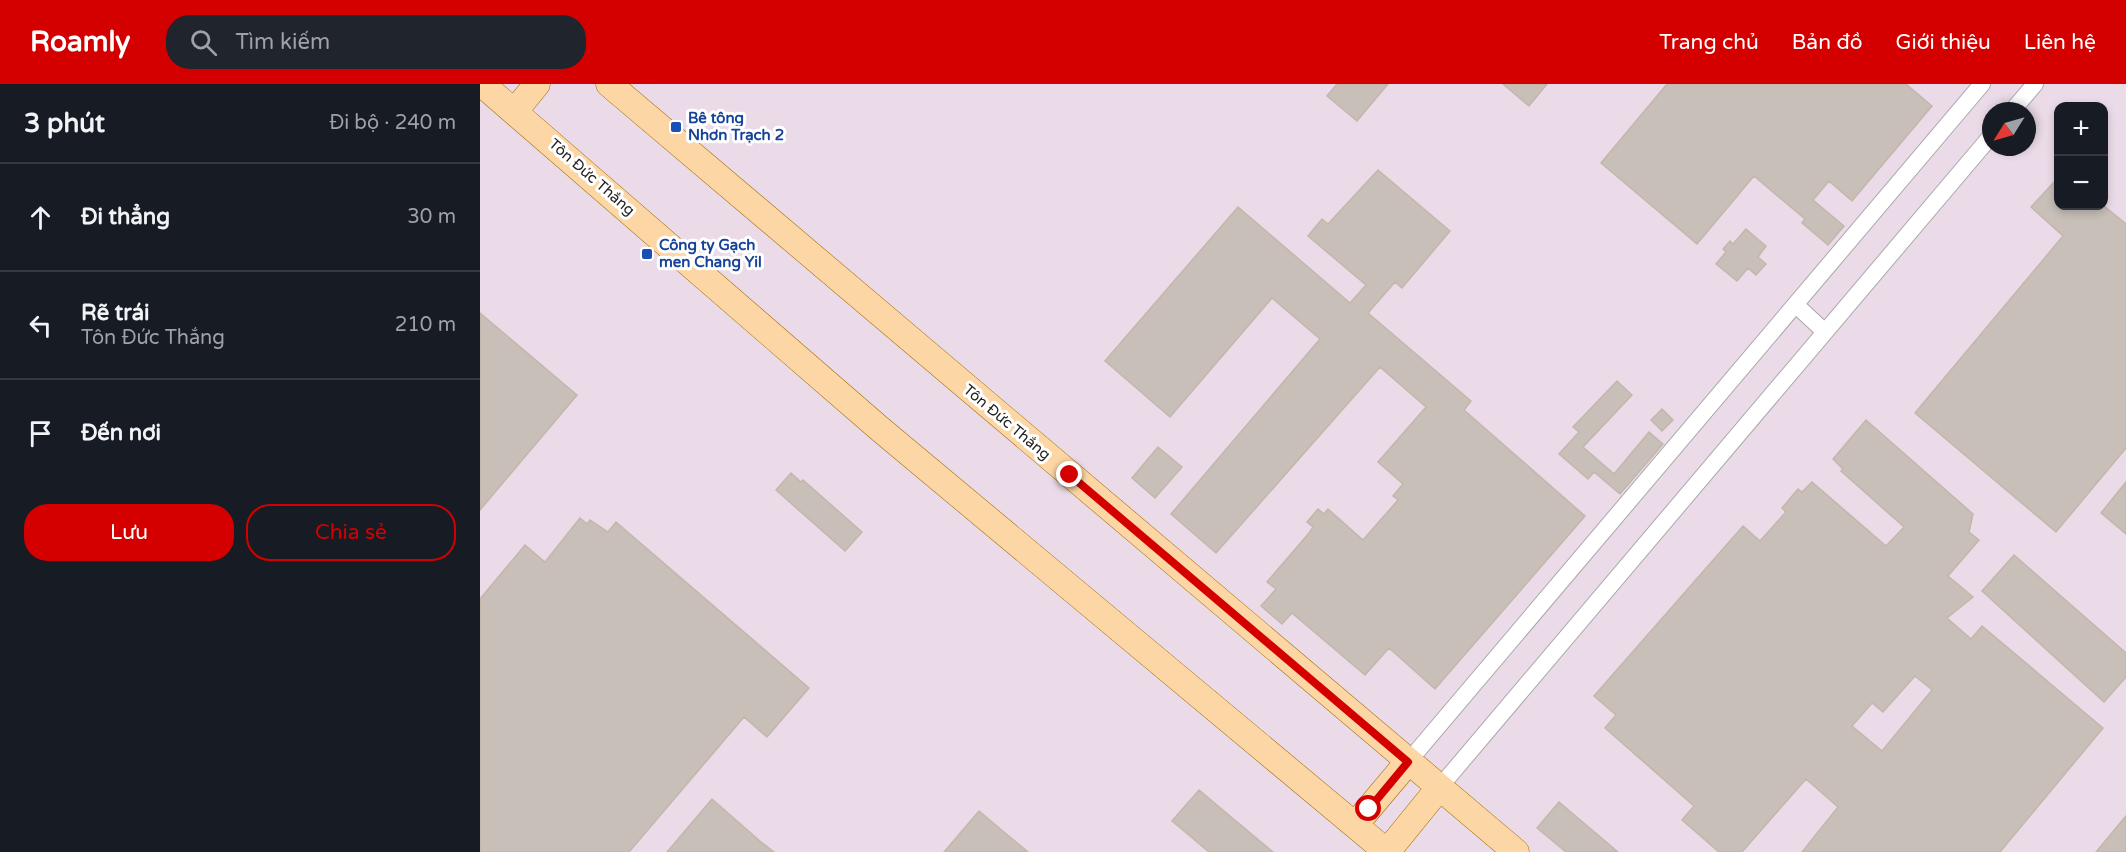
<!DOCTYPE html>
<html lang="vi">
<meta charset="utf-8">
<style>
body{margin:0;font-family:"Varela Round",sans-serif;background:#20242c;color:#f1f3f6}
.controls{position:absolute;right:18px;top:18px;display:grid;overflow:hidden;border-radius:12px;box-shadow:0 3px 9px #0003}
.controls button{width:54px;height:54px;display:grid;place-items:center;padding:0;border:0;border-bottom:2px solid #363941;background:#171b24;color:#f1f3f6;font:30px sans-serif}
.compass{position:absolute;left:1502px;top:18px;width:54px;height:54px;border-radius:50%;background:#171b24;box-shadow:0 3px 9px #0003;rotate:233deg}
.stop{position:absolute;width:18px;height:18px;margin:-14px;border:4px solid #d40000;border-radius:50%;background:#fff}
.stop.end{background:#d40000;border-color:#fff;box-shadow:0 2px 6px #0008}
.list{margin:0;padding:0;list-style:none}
h2{display:flex;justify-content:space-between;align-items:center;height:78px;margin:0;padding:0 24px;font-size:26px}
h2 small{font-size:20px;font-weight:400;color:#9ea1a6}
.list li{display:grid;grid-template-columns:39px 1fr auto;gap:18px;align-items:center;box-sizing:border-box;height:108px;padding:0 24px;border-top:2px solid #363941}
.list b{display:block;font-size:22px;white-space:nowrap}
.list p{margin:0;font-size:20px;white-space:nowrap;color:#9ea1a6}
.list em{font-size:20px;font-style:normal;color:#9ea1a6}
.actions{display:flex;gap:12px;padding:18px 24px}
.actions a{flex:1;padding:14px 0;border:2px solid #d40000;border-radius:24px;text-align:center;font-size:21px;color:#d40000}
.actions .main{background:#d40000;color:#fff}
.icon{flex:none;width:33px;height:33px;fill:none;stroke:currentColor;stroke-width:2;stroke-linecap:round;stroke-linejoin:round}
.map{position:relative;flex:none;width:1646px;height:768px;overflow:hidden}
header{display:flex;align-items:center;gap:36px;box-sizing:border-box;height:84px;padding:0 30px;background:#d40000;color:#fff}
header strong{font-size:28px}
nav{display:flex;gap:33px;margin-inline-start:auto;font-size:21px}
.search{width:420px;height:54px;background:#20242c;display:flex;align-items:center;gap:15px;box-sizing:border-box;padding:0 21px;border-radius:24px;color:#9ea1a6;font-size:22px}
main{display:flex}
aside{flex:1;background:#171b24}
.map>svg:first-child{display:block}
.industrial{fill:#ebdbe8;fill-rule:evenodd}
.building{fill:#c7bfb8;stroke:#c4b6ab;stroke-width:1.5;fill-rule:evenodd}
.lines{fill:none;stroke-linecap:round;stroke-linejoin:round}
.minor-casing{stroke:#a9a9a9;stroke-width:18}
.primary-casing{stroke:#a06b00;stroke-width:27}
.minor{stroke:#fff;stroke-width:16}
.primary{stroke:#fcd6a4;stroke-width:26}
.route{stroke:#d40000;stroke-width:8}
.transit-dot{fill:#1a4fb4;stroke:#fff;stroke-width:2}
.labels{text-anchor:middle;dominant-baseline:central;stroke-width:6;stroke-linejoin:round;paint-order:stroke}
.transit-label{font-size:15px;font-weight:bold;fill:#164399;stroke:#fff;text-anchor:start}
.street-label{font-size:15px;fill:#222;stroke:#fff}
</style>
<header>
<strong>Roamly</strong>
<div class="search"><svg class="icon" aria-label="search" viewBox="0 0 24 24"><circle cx="10" cy="10" r="6"/><path d="M15 15l6 6"/></svg>Tìm kiếm</div>
<nav><a>Trang chủ</a><a>Bản đồ</a><a>Giới thiệu</a><a>Liên hệ</a></nav>
</header>
<main>
<aside>
<h2>3 phút<small>Đi bộ · 240 m</small></h2>
<ul class="list">
<li><svg class="icon" aria-label="ahead" viewBox="0 0 24 24"><path d="M12 20V5M6 11l6-6 6 6"/></svg><div><b>Đi thẳng</b></div><em>30 m</em></li>
<li><svg class="icon" aria-label="left" viewBox="0 0 24 24"><path d="M17 20v-9H6M10 6l-5 5 5 5"/></svg><div><b>Rẽ trái</b><p>Tôn Đức Thắng</p></div><em>210 m</em></li>
<li><svg class="icon" aria-label="arrive" viewBox="0 0 24 24"><path d="M6 21V4h12l-3 4 3 4H6"/></svg><div><b>Đến nơi</b></div></li>
</ul>
<div class="actions"><a class="main">Lưu</a><a>Chia sẻ</a></div>
</aside>
<div class="map">
<svg width="1646" height="768" viewBox="0 0 1646 768">
<rect width="100%" height="100%" fill="#f2efe9"/>
<!-- industrial -->
<path class="industrial" d="M 0,0 L 1646,0 L 1646,768 L 0,768 ZM 1578,22 L 1624,22 L 1624,122 L 1578,122 ZM 1511,27 L 1547,27 L 1547,63 L 1511,63 Z"/>
<!-- building -->
<path class="building" d="M 857,0 L 908,0 L 877,37 L 847,12 Z
M 1023,0 L 1067,0 L 1049,22 Z
M 1187,0 L 1426,0 L 1452,22 L 1372,117 L 1349,97 L 1333,116 L 1364,142 L 1348,161 L 1322,139 L 1325,135 L 1274,92 L 1217,160 L 1121,79 Z
M 898,86 L 970,147 L 922,204 L 915,198 L 888,229 L 991,317 L 984,326 L 1105,432 L 955,605 L 909,564 L 885,591 L 812,529 L 802,540 L 781,522 L 796,505 L 787,498 L 829,449 L 833,443 L 827,438 L 838,425 L 844,430 L 848,425 L 883,456 L 918,416 L 913,412 L 923,400 L 898,378 L 946,323 L 900,283 L 736,469 L 691,430 L 840,255 L 792,214 L 690,333 L 625,277 L 758,123 L 870,219 L 886,201 L 828,152 L 842,135 L 848,140 Z
M 1578,94 L 1578,122 L 1624,122 L 1646,140 L 1646,364 L 1576,448 L 1435,329 L 1583,152 L 1551,123 Z
M 1266,145 L 1286,162 L 1278,173 L 1286,180 L 1276,191 L 1268,184 L 1257,197 L 1236,180 L 1246,168 L 1243,165 L 1250,157 L 1253,160 Z
M 0,229 L 97,311 L 0,426 Z
M 1137,297 L 1152,311 L 1103,363 L 1134,390 L 1169,348 L 1183,360 L 1140,410 L 1114,388 L 1108,395 L 1079,370 L 1099,348 L 1093,343 Z
M 1182,325 L 1193,336 L 1182,347 L 1171,336 Z
M 1386,336 L 1493,430 L 1489,448 L 1499,456 L 1468,492 L 1493,513 L 1467,534 L 1491,555 L 1502,542 L 1623,644 L 1520,768 L 1322,768 L 1358,723 L 1326,695 L 1262,768 L 1239,768 L 1202,736 L 1214,722 L 1125,644 L 1136,631 L 1114,612 L 1263,442 L 1280,457 L 1306,428 L 1302,424 L 1318,405 L 1322,408 L 1332,398 L 1406,462 L 1424,443 L 1361,387 L 1363,385 L 1353,375 ZM 1435,592 L 1452,606 L 1402,667 L 1372,642 L 1392,619 L 1403,628 Z
M 678,363 L 702,383 L 675,414 L 652,394 Z
M 311,389 L 321,398 L 323,396 L 382,448 L 365,467 L 296,406 Z
M 1646,398 L 1646,450 L 1621,429 Z
M 100,434 L 107,440 L 110,436 L 128,448 L 136,438 L 329,604 L 287,653 L 264,633 L 149,768 L 0,768 L 0,515 L 45,461 L 65,478 Z
M 1534,471 L 1646,569 L 1646,593 L 1624,618 L 1502,507 Z
M 719,706 L 793,768 L 729,768 L 692,737 Z
M 232,715 L 281,758 L 294,768 L 187,768 Z
M 1079,718 L 1138,768 L 1086,768 L 1057,744 Z
M 499,727 L 548,768 L 464,768 Z
M 1646,732 L 1646,768 L 1616,768 Z"/>
<g class="lines">
<defs>
<path id="minor" d="M 1532,27 L 1555,0
M 1316,221 L 1345,248
M 928,678 L 1502,0
M 959,704 L 1511,52"/>
<path id="primary" d="M 2,0 L 400,345 L 907,768
M 129,0 L 1036,768
M 35,27 L 57,0
M 875,741 L 928,678
M 907,768 L 959,704"/>
</defs>
<!-- minor casing -->
<use href="#minor" class="minor-casing"/>
<!-- primary casing -->
<use href="#primary" class="primary-casing"/>
<!-- minor -->
<use href="#minor" class="minor"/>
<!-- primary -->
<use href="#primary" class="primary"/>
</g>
<g class="lines">
<!-- route -->
<path class="route" d="M 590,391 L 928,678 L 889,725"/>
</g>
<!-- markers -->
<g class="transit-dot">
<rect x="190" y="37" width="12" height="12" rx="3"/>
<rect x="161" y="164" width="12" height="12" rx="3"/>
</g>
<g class="labels">
<!-- transit labels -->
<g class="transit-label">
<text x="208" y="34">Bê tông<tspan x="208" dy="17">Nhơn Trạch 2</tspan></text>
<text x="179" y="161">Công ty Gạch<tspan x="179" dy="17">men Chang Yil</tspan></text>
</g>
<!-- street labels -->
<g class="street-label">
<text transform="translate(112 93) rotate(41)">Tôn Đức Thắng</text>
<text transform="translate(527 338) rotate(40)">Tôn Đức Thắng</text>
</g>
</g>
</svg>
<div class="controls">
<button>+</button>
<button>−</button>
</div>
<svg class="compass" viewBox="-18 -18 36 36"><path d="M0-13l5 13h-10z" fill="#e53935"/><path d="M0 13l5-13h-10z" fill="#9ea1a6"/></svg>
<div class="stop" style="left:889px;top:725px"></div>
<div class="stop end" style="left:590px;top:391px"></div>
</div>
</main>
